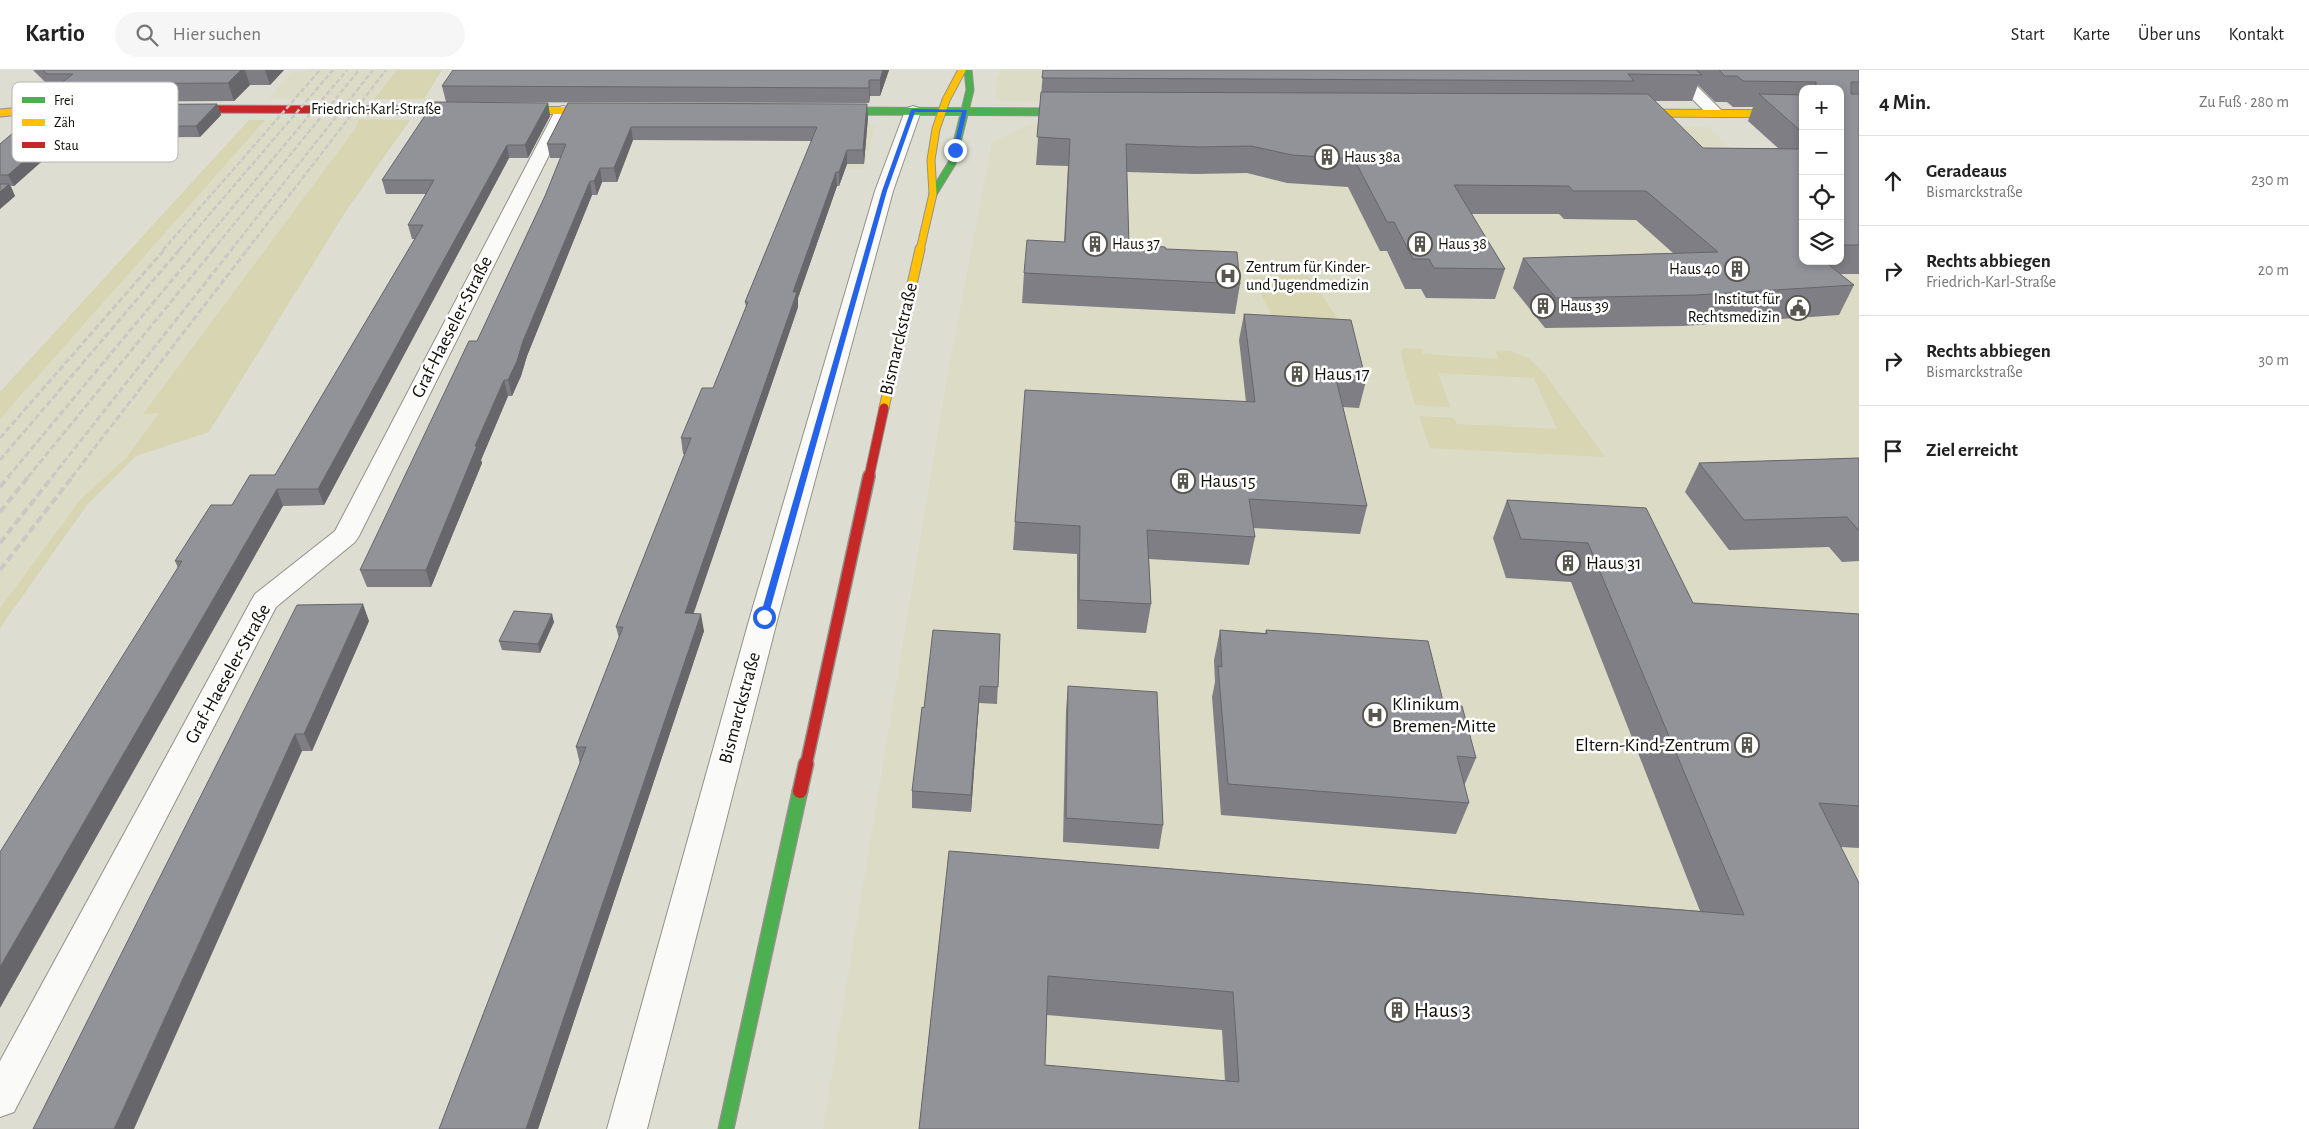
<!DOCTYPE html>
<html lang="de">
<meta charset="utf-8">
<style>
body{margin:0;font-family:"Alegreya Sans",sans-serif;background:#f6f6f6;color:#222}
.controls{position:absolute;right:15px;top:15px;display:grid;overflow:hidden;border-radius:10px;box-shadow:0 2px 8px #0003}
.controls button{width:45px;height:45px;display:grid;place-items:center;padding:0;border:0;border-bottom:1px solid #e0e0e0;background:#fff;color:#222;font:25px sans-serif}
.stop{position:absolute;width:15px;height:15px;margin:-11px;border:4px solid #2563eb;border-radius:50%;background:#fff}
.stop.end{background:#2563eb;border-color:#fff;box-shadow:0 1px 5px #0008}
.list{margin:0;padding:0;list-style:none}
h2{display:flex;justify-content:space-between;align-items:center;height:65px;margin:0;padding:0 20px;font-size:21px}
h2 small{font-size:16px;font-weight:400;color:#767676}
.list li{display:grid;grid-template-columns:32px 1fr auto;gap:15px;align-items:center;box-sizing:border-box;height:90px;padding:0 20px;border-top:1px solid #e0e0e0}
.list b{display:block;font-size:19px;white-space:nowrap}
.list p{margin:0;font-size:16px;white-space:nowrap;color:#767676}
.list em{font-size:16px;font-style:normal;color:#767676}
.icon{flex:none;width:28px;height:28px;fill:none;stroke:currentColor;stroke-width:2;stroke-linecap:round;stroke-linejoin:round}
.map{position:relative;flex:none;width:1859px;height:1059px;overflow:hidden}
header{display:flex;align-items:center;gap:30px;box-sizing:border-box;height:70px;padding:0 25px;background:#fff;border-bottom:1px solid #e0e0e0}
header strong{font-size:24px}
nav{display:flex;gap:28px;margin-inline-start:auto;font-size:18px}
.search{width:350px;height:45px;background:#f6f6f6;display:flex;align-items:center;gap:12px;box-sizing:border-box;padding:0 18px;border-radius:28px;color:#767676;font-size:19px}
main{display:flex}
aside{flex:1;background:#fff}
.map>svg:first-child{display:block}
.built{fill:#dcdbc5}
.green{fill:#d8d5b3}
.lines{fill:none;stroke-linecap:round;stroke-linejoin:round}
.street-casing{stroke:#93928a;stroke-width:2}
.fast-far1-casing{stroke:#93928a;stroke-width:9}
.fast-casing{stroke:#93928a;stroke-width:17}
.slow-far1-casing{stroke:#93928a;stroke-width:9}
.slow-casing{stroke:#93928a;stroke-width:11}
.jam-far3-casing{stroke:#93928a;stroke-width:9}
.jam-far2-casing{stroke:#93928a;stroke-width:11}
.jam-far1-casing{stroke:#93928a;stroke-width:14}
.jam-casing{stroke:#93928a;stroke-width:17}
.street{fill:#fafaf8;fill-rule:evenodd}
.fast-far1{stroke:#4caf50;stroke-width:7}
.fast{stroke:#4caf50;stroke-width:14}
.slow-far1{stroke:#ffc107;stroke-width:7}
.slow{stroke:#ffc107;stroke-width:9}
.jam-far3{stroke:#c62828;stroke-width:7}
.jam-far2{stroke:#c62828;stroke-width:9}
.jam-far1{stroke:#c62828;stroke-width:11}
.jam{stroke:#c62828;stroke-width:14}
.rail-far2{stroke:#c9c8c4;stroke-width:2.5;stroke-dasharray:5 2.5;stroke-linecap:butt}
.rail-far1{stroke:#c9c8c4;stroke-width:3;stroke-dasharray:6 3;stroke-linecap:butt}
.rail{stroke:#c9c8c4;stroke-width:4;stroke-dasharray:8 4;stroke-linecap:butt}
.wall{fill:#7e7e84;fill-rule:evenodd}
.shaded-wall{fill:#66666b}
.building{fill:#929299;stroke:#66666b;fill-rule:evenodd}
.route{fill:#2563eb}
.labels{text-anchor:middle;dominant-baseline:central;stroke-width:5;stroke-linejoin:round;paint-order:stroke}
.far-street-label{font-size:16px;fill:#0f0e07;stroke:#fff}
.far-poi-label{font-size:16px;fill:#0f0e07;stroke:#fff;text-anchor:start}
.street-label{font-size:19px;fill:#0f0e07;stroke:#fff}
.poi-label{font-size:19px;fill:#0f0e07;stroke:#fff;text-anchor:start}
.near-poi-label{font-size:22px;fill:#0f0e07;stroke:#fff;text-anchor:start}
.key{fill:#fff;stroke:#b7b7b5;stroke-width:1}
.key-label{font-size:14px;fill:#0f0e07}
</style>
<header>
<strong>Kartio</strong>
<div class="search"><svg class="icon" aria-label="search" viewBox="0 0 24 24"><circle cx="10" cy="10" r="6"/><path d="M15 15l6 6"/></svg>Hier suchen</div>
<nav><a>Start</a><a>Karte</a><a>Über uns</a><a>Kontakt</a></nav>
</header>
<main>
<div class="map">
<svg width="1859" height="1059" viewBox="0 0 1859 1059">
<rect width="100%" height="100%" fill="#ddddd1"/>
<!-- built -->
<path class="built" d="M 56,0 L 79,27 L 36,27 L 30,21 Z
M 309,0 L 397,0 L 374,29 L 269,28 L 293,2 L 307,2 Z
M 1002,0 L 1185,0 L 1189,32 L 999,31 L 996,27 L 997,7 Z
M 359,49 L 355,59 L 144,343 L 159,343 L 126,388 L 80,430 L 0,538 L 0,349 L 265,50 Z
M 839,51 L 868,53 L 875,56 L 863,99 L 828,97 Z
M 1036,52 L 1708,57 L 1735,84 L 1803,191 L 1840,191 L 1859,124 L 1859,1059 L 823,1059 L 945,320 L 992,72 Z"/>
<!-- green -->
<path class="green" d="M 397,0 L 442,0 L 424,29 L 374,29 Z
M 359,49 L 410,50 L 346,141 L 209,362 L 136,386 L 87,435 L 0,558 L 0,538 L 80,430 L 126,388 L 159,343 L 143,344 L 355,59 Z
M 249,50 L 265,50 L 0,349 L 0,322 Z
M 1307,204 L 1339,251 L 1274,250 L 1252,207 Z
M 1405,278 L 1422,279 L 1423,284 L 1498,289 L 1495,280 L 1511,281 L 1530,289 L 1547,307 L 1605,387 L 1430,378 L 1419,346 L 1454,348 L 1457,354 L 1557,359 L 1534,308 L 1438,303 L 1450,337 L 1415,335 L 1402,289 L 1401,281 Z"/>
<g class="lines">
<defs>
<path id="street" d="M 1664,0 L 1681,0 L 1722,41 L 1724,44 L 1722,47 L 1710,47 Z
M 563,36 L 569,38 L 571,41 L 359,466 L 355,472 L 276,537 L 14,1042 L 0,1047 L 0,991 L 251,531 L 255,524 L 335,461 L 555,41 L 557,38 Z
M 913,36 L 919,38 L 921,41 L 893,121 L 778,547 L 647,1059 L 607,1059 L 750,547 L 875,121 L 905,41 L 907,38 Z"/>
<path id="fast-far1" d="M 831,41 L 1076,42
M 933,124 L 952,93 L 970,20 L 968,0"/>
<path id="fast" d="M 726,1059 L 800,721"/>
<path id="slow-far1" d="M 511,40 L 601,41
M 0,43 L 42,39 L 78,39
M 1629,43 L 1803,44
M 920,180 L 933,124 L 931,90 L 936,59 L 946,30 L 962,0"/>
<path id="slow" d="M 884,338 L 920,179"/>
<path id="jam-far3" d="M 181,39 L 466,40"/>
<path id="jam-far2" d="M 869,407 L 884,338"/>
<path id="jam-far1" d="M 806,695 L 869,406"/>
<path id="jam" d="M 800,721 L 806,694"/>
</defs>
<!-- street casing -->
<use href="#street" class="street-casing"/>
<!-- fast-far1 casing -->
<use href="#fast-far1" class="fast-far1-casing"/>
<!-- fast casing -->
<use href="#fast" class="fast-casing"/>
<!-- slow-far1 casing -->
<use href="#slow-far1" class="slow-far1-casing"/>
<!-- slow casing -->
<use href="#slow" class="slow-casing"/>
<!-- jam-far3 casing -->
<use href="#jam-far3" class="jam-far3-casing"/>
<!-- jam-far2 casing -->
<use href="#jam-far2" class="jam-far2-casing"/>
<!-- jam-far1 casing -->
<use href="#jam-far1" class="jam-far1-casing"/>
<!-- jam casing -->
<use href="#jam" class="jam-casing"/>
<!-- street -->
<use href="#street" class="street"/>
<!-- fast-far1 -->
<use href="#fast-far1" class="fast-far1"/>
<!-- fast -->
<use href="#fast" class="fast"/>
<!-- slow-far1 -->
<use href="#slow-far1" class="slow-far1"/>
<!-- slow -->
<use href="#slow" class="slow"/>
<!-- jam-far3 -->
<use href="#jam-far3" class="jam-far3"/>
<!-- jam-far2 -->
<use href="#jam-far2" class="jam-far2"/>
<!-- jam-far1 -->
<use href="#jam-far1" class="jam-far1"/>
<!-- jam -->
<use href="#jam" class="jam"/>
<!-- rail-far2 -->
<path class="rail-far2" d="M 163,180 L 320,0
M 179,180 L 333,0
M 197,180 L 347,0
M 213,180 L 359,0
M 231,180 L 373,0
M 247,180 L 386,0"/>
<!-- rail-far1 -->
<path class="rail-far1" d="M 0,368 L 165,179
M 0,390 L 180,179
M 8,407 L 198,179
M 28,407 L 214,179
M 52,407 L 232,179
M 72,407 L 248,179"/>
<!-- rail -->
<path class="rail" d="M 0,417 L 9,406
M 0,442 L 29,406
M 0,473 L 53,406
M 0,500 L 73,406"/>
</g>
<!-- wall -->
<path class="wall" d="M 33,0 L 284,0 L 270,15 L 250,15 L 234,31 L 67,32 L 63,21 L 54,21 Z
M 889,0 L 880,26 L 870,26 L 869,33 L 446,32 L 442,16 Z
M 1043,0 L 1859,0 L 1859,204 L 1840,204 L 1854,215 L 1839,245 L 1683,256 L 1545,258 L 1513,218 L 1523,188 L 1673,183 L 1636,150 L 1564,149 L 1559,144 L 1471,144 L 1505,199 L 1495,229 L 1426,228 L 1421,219 L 1405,219 L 1387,181 L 1380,181 L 1348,117 L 1287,113 L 1247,103 L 1195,104 L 1127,102 L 1129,175 L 1166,179 L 1240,214 L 1235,244 L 1022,233 L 1024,203 L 1064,172 L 1068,96 L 1036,95 ZM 1698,15 L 1715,32 L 1727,32 L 1733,37 L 1753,37 L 1748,51 L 1778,78 L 1703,78 L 1654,31 L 1692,31 ZM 1803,19 L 1840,19 L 1840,191 L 1803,191 Z
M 548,33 L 550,46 L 528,88 L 509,88 L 324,435 L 283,436 L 178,498 L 175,491 L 232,435 L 275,405 L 415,169 L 412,169 L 408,155 L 426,124 L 386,124 L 382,110 Z
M 568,33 L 868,47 L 864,94 L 847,94 L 839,116 L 837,116 L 798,228 L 798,237 L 693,543 L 704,561 L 538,1059 L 439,1059 L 580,694 L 576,677 L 619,568 L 616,557 L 685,384 L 683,384 L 681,368 L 713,318 L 746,237 L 745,232 L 812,71 L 633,70 L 617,112 L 602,112 L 597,125 L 592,125 L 527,286 L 521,306 L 512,326 L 508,326 L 481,390 L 482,393 L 431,517 L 367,517 L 360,500 L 477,271 L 545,126 L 561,88 L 550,88 L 547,74 Z
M 217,34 L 221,45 L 200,67 L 68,68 L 14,116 L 11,116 L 15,126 L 0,139 L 0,74 L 46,35 Z
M 1244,244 L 1366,311 L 1359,338 L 1343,337 L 1367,436 L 1360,464 L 1253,458 L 1255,467 L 1249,495 L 1149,489 L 1151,534 L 1146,563 L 1077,559 L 1077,484 L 1013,480 L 1015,452 L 1246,332 L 1239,270 Z
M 1859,388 L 1859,491 L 1842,492 L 1829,477 L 1729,480 L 1685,422 L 1699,393 Z
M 1507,430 L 1646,438 L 1693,533 L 1859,544 L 1859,778 L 1841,777 L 1859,1059 L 919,1059 L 949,781 L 1700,841 L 1571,512 L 1506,508 L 1493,468 ZM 1047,945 L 1222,960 L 1225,1011 L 1045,995 Z
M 369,551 L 312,681 L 302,681 L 33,1059 Z
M 554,552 L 540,583 L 502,580 L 499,571 Z
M 1220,560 L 1265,563 L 1266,560 L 1444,635 L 1476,688 L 1464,716 L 1469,733 L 1456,764 L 1221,745 L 1212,627 L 1215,612 L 1214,590 Z
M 1000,564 L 997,634 L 979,633 L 971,742 L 912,738 L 912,721 L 924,638 Z
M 1068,616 L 1163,755 L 1159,779 L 1063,772 L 1066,640 Z"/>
<!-- shaded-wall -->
<path class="shaded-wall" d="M 241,0 L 245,0 L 250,15 L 234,31 L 228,13 Z
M 265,0 L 284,0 L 270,15 Z
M 883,0 L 889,0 L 880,26 L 880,10 Z
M 869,10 L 870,26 L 869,33 Z
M 548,33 L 550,46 L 528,88 L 525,75 Z
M 217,34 L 221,45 L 200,67 L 196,56 Z
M 867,34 L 868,47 L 864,94 L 863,80 Z
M 63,57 L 68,68 L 14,116 L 8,105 Z
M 631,57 L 633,70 L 617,112 L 614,98 Z
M 507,75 L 509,88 L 324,435 L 318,419 Z
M 847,80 L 847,94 L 839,116 L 839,102 Z
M 600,98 L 602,112 L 597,125 L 594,111 Z
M 836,102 L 837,116 L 798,228 L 798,237 L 688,560 L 685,543 L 793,222 Z
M 590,111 L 592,125 L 527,286 L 521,306 L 512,326 L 508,310 L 523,271 Z
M 9,114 L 15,126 L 0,139 L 0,122 Z
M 504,310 L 508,326 L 481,390 L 482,393 L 431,517 L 426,500 L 475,376 Z
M 277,419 L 283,436 L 0,938 L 0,897 Z
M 363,534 L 369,551 L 312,681 L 304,664 Z
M 552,544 L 554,552 L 540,583 L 538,574 Z
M 701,544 L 704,561 L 538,1059 L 526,1059 Z
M 980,616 L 979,633 L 971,742 L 971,725 Z
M 295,664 L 302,681 L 134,1059 L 114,1059 Z"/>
<!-- building -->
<path class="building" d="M 43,0 L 241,0 L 228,13 L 60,14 L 73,4 L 47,4 Z
M 453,0 L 883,0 L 880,10 L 869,10 L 869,18 L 442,16 Z
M 1043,0 L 1696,0 L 1702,5 L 1628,4 L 1634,11 L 1042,8 Z
M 1719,0 L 1859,0 L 1859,12 L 1851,12 L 1851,24 L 1859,24 L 1859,175 L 1840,175 L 1840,19 L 1816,19 L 1816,12 L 1743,11 L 1737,6 L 1725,6 Z
M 1041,22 L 1648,24 L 1703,78 L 1803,79 L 1803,174 L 1802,174 L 1803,175 L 1803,191 L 1824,191 L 1854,215 L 1696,225 L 1556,228 L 1523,188 L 1718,182 L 1646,121 L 1573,121 L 1569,116 L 1454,115 L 1505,199 L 1434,198 L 1429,189 L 1413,189 L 1394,152 L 1387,152 L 1354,89 L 1292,85 L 1251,76 L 1199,77 L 1126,74 L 1129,175 L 1165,177 L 1166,179 L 1237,182 L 1240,214 L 1024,203 L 1027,170 L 1065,172 L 1070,69 L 1037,67 Z
M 1759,24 L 1803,25 L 1803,63 Z
M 434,32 L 548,33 L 525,75 L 507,75 L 318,419 L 277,419 L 0,897 L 0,782 L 182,491 L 175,491 L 211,435 L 232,435 L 250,405 L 275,405 L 423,155 L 408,155 L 434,110 L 382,110 Z
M 568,33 L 867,34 L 863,80 L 847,80 L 839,102 L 836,102 L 793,222 L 797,222 L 685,543 L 701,544 L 526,1059 L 439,1059 L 586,677 L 576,677 L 623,557 L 616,557 L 691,368 L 681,368 L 702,318 L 713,318 L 748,232 L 745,232 L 817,57 L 631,57 L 614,98 L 600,98 L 594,111 L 590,111 L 523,271 L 517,291 L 508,310 L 504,310 L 475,376 L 477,376 L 426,500 L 360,500 L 469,271 L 477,271 L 545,126 L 566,74 L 547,74 Z
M 217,34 L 196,56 L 63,57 L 8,105 L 0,105 L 0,74 L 46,35 Z
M 0,114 L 9,114 L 0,122 Z
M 1244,244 L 1351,250 L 1366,311 L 1336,309 L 1367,436 L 1249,429 L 1255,467 L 1147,460 L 1151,534 L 1079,530 L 1080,456 L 1015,452 L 1025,320 L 1255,332 Z
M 1859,388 L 1859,461 L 1847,447 L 1744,450 L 1699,393 Z
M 1507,430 L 1646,438 L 1693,533 L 1859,544 L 1859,736 L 1819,733 L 1859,813 L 1859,1059 L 919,1059 L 949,781 L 1744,845 L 1588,473 L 1521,469 ZM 1048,906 L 1233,922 L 1239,1012 L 1045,995 Z
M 363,534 L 304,664 L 295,664 L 114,1059 L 33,1059 L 297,535 Z
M 514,541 L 552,544 L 538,574 L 499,571 Z
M 933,560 L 1000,564 L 998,617 L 980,616 L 971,725 L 912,721 L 922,637 L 924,638 Z
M 1220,560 L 1267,564 L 1266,560 L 1428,571 L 1444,635 L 1462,636 L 1476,688 L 1457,686 L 1469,733 L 1228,714 L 1218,596 L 1222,597 Z
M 1068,616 L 1157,622 L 1163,755 L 1066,748 Z"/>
<!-- route -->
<path class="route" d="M 913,39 L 967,40 L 958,80 L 953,80 L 962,42 L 915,42 L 887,121 L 768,547 L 761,549 L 760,547 L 882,121 L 911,40 Z"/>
<!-- icons -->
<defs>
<symbol id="building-ring" viewBox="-11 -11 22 22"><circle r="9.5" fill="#fff" stroke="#57564e" stroke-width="1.5"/><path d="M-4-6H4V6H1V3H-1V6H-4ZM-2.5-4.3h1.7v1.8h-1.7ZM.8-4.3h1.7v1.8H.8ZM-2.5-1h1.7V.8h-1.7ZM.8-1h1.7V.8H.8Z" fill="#57564e"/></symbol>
<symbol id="hospital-ring" viewBox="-11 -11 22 22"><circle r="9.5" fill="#fff" stroke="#57564e" stroke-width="1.5"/><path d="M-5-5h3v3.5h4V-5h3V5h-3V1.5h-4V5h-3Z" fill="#57564e"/></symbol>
<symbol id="civic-ring" viewBox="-11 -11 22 22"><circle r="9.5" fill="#fff" stroke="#57564e" stroke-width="1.5"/><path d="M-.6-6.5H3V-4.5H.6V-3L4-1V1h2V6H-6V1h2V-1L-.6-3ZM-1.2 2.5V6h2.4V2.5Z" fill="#57564e"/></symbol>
</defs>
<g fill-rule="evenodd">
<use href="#building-ring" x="1313" y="73" width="28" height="28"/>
<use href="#building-ring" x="1081" y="160" width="28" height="28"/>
<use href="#building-ring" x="1406" y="160" width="28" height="28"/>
<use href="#building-ring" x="1723" y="185" width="28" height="28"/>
<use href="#hospital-ring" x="1214" y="192" width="28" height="28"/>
<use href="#building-ring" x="1529" y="222" width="28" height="28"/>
<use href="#civic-ring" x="1784" y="224" width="28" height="28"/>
<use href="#building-ring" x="1283" y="290" width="28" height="28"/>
<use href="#building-ring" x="1169" y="397" width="28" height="28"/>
<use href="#building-ring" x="1554" y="479" width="28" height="28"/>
<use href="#hospital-ring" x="1361" y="631" width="28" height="28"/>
<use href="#building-ring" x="1733" y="661" width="28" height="28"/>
<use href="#building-ring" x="1383" y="926" width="28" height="28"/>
</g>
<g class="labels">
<!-- far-street labels -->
<g class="far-street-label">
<text x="376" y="39">Friedrich-Karl-Straße</text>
</g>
<!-- far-poi labels -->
<g class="far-poi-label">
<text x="1344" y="87">Haus 38a</text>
<text x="1112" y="174">Haus 37</text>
<text x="1438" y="174">Haus 38</text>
<text x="1246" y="197">Zentrum für Kinder-<tspan x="1246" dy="18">und Jugendmedizin</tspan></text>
<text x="1720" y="199" text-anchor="end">Haus 40</text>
<text x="1780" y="229" text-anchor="end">Institut für<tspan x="1780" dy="18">Rechtsmedizin</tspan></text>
<text x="1560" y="236">Haus 39</text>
</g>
<!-- street labels -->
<g class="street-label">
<text transform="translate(452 257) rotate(-63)">Graf-Haeseler-Straße</text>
<text transform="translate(899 269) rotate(-77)">Bismarckstraße</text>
<text transform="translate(228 604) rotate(-61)">Graf-Haeseler-Straße</text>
<text transform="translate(740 638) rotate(-75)">Bismarckstraße</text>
</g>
<!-- poi labels -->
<g class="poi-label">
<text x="1314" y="304">Haus 17</text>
<text x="1200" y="411">Haus 15</text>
<text x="1586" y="493">Haus 31</text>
<text x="1392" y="634">Klinikum<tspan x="1392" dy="22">Bremen-Mitte</tspan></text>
<text x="1730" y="675" text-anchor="end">Eltern-Kind-Zentrum</text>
</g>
<!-- near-poi labels -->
<g class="near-poi-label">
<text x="1414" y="940">Haus 3</text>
</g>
</g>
<!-- legend -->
<rect x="12" y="12" width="166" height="80" rx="8" class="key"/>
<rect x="22" y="27" width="23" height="6" fill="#4caf50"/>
<rect x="22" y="49" width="23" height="7" fill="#ffc107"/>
<rect x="22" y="72" width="23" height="6" fill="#c62828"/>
<g class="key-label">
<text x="54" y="35">Frei</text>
<text x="54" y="57">Zäh</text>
<text x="54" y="80">Stau</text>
</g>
</svg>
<div class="controls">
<button>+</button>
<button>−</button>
<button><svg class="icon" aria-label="locate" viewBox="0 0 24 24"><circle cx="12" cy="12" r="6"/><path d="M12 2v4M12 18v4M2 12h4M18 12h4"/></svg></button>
<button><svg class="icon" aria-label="layers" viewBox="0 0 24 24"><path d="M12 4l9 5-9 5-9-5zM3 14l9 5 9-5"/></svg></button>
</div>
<div class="stop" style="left:764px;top:547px"></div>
<div class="stop end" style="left:955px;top:80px"></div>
</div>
<aside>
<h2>4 Min.<small>Zu Fuß · 280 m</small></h2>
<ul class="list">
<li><svg class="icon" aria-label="ahead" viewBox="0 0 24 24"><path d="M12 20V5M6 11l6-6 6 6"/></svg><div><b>Geradeaus</b><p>Bismarckstraße</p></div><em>230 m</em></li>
<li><svg class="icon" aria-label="right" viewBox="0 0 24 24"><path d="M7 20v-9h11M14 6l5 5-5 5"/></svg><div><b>Rechts abbiegen</b><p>Friedrich-Karl-Straße</p></div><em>20 m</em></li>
<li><svg class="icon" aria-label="right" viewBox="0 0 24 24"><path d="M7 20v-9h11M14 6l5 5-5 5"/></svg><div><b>Rechts abbiegen</b><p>Bismarckstraße</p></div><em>30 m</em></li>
<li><svg class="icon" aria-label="arrive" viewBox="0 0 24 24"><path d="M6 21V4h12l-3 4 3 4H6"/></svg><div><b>Ziel erreicht</b></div></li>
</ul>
</aside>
</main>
